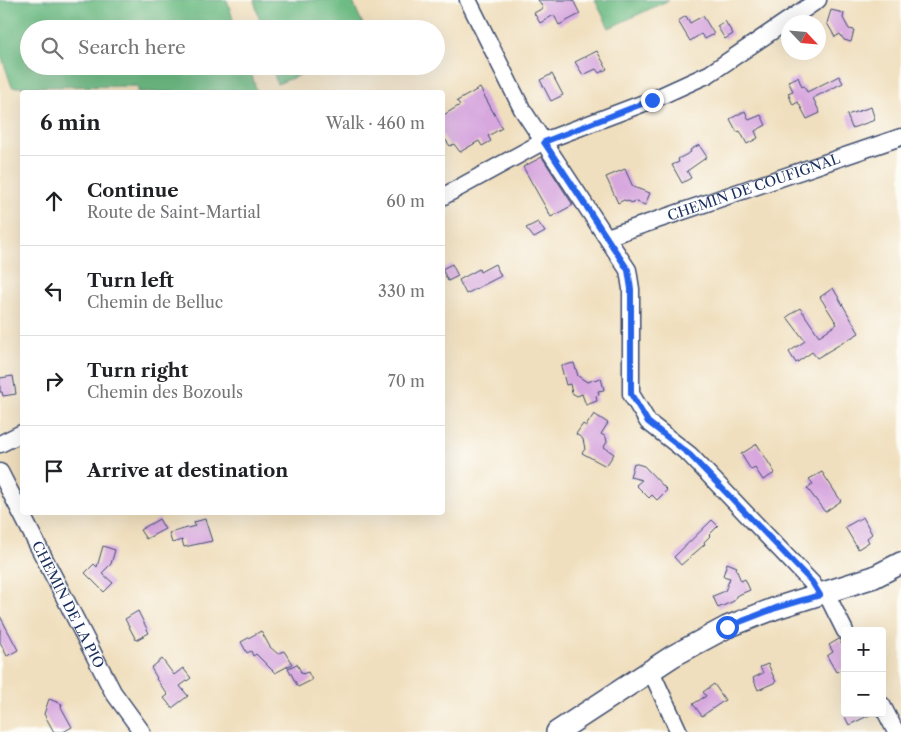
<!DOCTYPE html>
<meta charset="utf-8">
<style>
body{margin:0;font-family:"Libre Caslon Text",serif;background:#f6f6f6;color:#202124}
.controls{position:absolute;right:15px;bottom:15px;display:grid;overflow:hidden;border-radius:5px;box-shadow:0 5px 20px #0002}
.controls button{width:45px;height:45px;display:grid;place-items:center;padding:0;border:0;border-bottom:1px solid #e0e0e0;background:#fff;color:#202124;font:25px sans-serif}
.compass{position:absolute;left:781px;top:15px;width:45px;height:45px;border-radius:50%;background:#fff;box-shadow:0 5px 20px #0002;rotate:116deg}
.stop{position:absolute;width:15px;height:15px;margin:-11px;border:4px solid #2563eb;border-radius:50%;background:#fff}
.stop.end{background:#2563eb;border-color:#fff;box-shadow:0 1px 5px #0008}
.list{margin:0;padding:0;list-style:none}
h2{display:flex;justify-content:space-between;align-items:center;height:65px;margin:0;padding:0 20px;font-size:21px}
h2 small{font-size:16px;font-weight:400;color:#757577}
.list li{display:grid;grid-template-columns:32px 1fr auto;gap:15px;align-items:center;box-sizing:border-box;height:90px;padding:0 20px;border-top:1px solid #e0e0e0}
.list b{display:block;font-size:19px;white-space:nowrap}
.list p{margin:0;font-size:16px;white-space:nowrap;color:#757577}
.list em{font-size:16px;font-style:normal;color:#757577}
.icon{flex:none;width:28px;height:28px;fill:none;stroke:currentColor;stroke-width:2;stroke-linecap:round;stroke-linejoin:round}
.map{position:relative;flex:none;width:901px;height:732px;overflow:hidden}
.search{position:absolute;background:#fff;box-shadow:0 5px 20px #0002;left:20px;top:20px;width:425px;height:55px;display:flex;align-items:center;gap:12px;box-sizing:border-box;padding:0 18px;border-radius:28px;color:#757577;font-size:19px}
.panel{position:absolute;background:#fff;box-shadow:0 5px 20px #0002;left:20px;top:90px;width:425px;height:425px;border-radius:5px}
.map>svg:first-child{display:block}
.forest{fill:#6ebc84;stroke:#447671}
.building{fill:#d7a7de}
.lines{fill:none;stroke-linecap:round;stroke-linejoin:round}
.minor-casing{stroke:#3b496c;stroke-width:19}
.major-casing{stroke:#3b496c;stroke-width:24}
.minor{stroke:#fff;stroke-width:16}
.major{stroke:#fff;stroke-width:21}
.route{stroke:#2563eb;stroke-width:6}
.labels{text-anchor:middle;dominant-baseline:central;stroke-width:5;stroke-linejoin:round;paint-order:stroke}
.street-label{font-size:14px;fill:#1b2f5e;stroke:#fdfcf7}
</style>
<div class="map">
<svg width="901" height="732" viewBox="0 0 901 732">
<rect width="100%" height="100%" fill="#fdfcf7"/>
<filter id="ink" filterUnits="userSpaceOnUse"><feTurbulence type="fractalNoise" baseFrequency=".02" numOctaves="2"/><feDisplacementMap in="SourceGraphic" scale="10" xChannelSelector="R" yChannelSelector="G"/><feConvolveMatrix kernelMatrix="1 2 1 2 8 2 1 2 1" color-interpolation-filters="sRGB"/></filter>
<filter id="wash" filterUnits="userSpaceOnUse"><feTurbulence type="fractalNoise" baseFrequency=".0096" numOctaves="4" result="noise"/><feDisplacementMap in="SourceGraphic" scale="20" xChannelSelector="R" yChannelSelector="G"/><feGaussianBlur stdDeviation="1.12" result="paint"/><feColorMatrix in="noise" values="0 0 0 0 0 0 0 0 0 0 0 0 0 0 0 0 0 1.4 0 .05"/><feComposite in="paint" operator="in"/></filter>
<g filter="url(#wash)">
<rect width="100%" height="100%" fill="#f0dfbe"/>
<!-- forest -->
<path class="forest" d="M 0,0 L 227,0 L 236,29 L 29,29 L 29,66 L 249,66 L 257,92 L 138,92 L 138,86 L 12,87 L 0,52 Z
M 254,0 L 352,0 L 365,29 L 262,29 Z
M 595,0 L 669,0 L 609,28 Z
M 272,66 L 323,66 L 277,84 Z"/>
<g id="blocks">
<!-- building -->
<path class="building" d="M 538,0 L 573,0 L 580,14 L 559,25 L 554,15 L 540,23 L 534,13 L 543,8 Z
M 831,10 L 844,13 L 843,18 L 849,29 L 854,30 L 851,42 L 844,40 L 840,34 L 835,37 L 827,23 Z
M 686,16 L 690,23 L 703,16 L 714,34 L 705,39 L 701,34 L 690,41 L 678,21 Z
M 725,21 L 733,34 L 725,39 L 717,26 Z
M 597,51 L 607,69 L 599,73 L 596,69 L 583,75 L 575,62 Z
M 552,74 L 563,95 L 551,101 L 540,80 Z
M 839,76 L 843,83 L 813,98 L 820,113 L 807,119 L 798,102 L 793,105 L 788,93 L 793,91 L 788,81 L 798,77 L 802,87 L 804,86 L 807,92 Z
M 480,88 L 502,128 L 488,136 L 491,141 L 482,146 L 479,141 L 460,152 L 454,144 L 450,146 L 442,135 L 442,116 L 460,105 L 457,101 Z
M 871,107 L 875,120 L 852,128 L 847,115 Z
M 745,111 L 749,120 L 761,115 L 766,125 L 755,131 L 758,138 L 747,144 L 740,131 L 737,132 L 730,119 Z
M 699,145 L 707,157 L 687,171 L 691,178 L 682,183 L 672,165 L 679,162 L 678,159 L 691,152 L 690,150 Z
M 542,157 L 573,205 L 551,217 L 523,167 Z
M 625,169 L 633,187 L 650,193 L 645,205 L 634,201 L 633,203 L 624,200 L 618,203 L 606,177 Z
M 538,222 L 545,232 L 534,238 L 526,228 Z
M 452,264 L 458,276 L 448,281 L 442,269 Z
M 495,264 L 501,276 L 466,294 L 459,280 L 479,269 L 480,272 Z
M 833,288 L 859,333 L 817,358 L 812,352 L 796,363 L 789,352 L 805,341 L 787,317 L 800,308 L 819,336 L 837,324 L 820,297 Z
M 574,363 L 578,376 L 587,382 L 601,378 L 604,390 L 598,391 L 599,395 L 596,396 L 597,401 L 586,405 L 582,394 L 577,396 L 572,393 L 570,384 L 566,385 L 561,366 Z
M 13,376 L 16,394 L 3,396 L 2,392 L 0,392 L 0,378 Z
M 594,414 L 608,423 L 601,434 L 606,437 L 607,442 L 604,447 L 614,454 L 606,466 L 582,453 L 585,449 L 583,439 L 576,434 L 583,424 L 586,426 Z
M 757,444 L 775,473 L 763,480 L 755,468 L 751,470 L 741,454 Z
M 634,463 L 644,466 L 667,490 L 657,500 L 652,495 L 649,498 L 636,485 L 642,480 L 630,477 Z
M 822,472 L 841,501 L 825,512 L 807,488 L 813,484 L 809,479 Z
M 863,517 L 872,534 L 867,538 L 869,542 L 858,549 L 845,527 Z
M 159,519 L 165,529 L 146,539 L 140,530 Z
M 205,519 L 212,541 L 184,547 L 182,540 L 172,543 L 169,533 L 195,526 L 194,522 Z
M 712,520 L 718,526 L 709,535 L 710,536 L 704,542 L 705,544 L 681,565 L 674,557 Z
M 103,546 L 115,550 L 111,564 L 102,573 L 113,583 L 104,592 L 85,573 L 94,564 L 97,567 Z
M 727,563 L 737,567 L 736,569 L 741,581 L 745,579 L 750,590 L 736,596 L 734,601 L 718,608 L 713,596 L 725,591 L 730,578 L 723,576 Z
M 138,611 L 149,633 L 136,640 L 125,619 Z
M 0,616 L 18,650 L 7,656 L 0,642 Z
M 261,631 L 270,647 L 278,654 L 284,651 L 292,664 L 275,673 L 256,654 L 253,656 L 251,651 L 247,653 L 241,642 Z
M 839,639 L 845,651 L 845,668 L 836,672 L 827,656 L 833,652 L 829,645 Z
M 162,659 L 174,675 L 183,668 L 191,678 L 180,686 L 188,696 L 172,708 L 164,698 L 168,695 L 156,679 L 157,678 L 151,668 Z
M 297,664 L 302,674 L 308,672 L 312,680 L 298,687 L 288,668 Z
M 768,664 L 776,682 L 758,690 L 753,678 L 763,673 L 760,667 Z
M 714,684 L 725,700 L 702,716 L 693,704 L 706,696 L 703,692 Z
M 49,699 L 62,704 L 61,707 L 72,727 L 63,732 L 54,732 L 44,714 Z
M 843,713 L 874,713 L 849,725 Z"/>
</g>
</g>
<g filter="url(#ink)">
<use href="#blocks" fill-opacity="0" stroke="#3b496c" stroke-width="1"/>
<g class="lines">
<defs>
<g id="minor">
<path d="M 468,0 L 522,109 L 628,270 L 631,289 L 631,394 L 648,422 L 690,455 L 812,583 L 820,595"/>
<path d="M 442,197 L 544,141 L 652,100 L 709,74 L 818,0"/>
<path id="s1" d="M 607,237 L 901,137"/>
<path d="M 0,444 L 22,433"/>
<path id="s2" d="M 0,472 L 113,692 L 142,732"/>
<path d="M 826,593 L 845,631"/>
<path d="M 651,671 L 679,732"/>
<path d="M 882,705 L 896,732"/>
</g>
<path id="major" d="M 557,732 L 673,656 L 727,627 L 776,608 L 874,577 L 901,563"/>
</defs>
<!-- minor casing -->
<use href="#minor" class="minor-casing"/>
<!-- major casing -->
<use href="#major" class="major-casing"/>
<!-- minor -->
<use href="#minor" class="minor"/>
<!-- major -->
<use href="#major" class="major"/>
</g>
</g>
<g class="lines" filter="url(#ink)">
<!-- route -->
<path class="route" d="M 652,100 L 544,142 L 628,270 L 631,289 L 631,394 L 648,422 L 690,455 L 812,582 L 820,595 L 776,608 L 727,627"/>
</g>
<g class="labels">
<!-- street labels -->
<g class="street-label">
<text stroke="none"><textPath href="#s1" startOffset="155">CHEMIN DE COUFIGNAL</textPath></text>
<text stroke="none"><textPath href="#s2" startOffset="149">CHEMIN DE LA PIO</textPath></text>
</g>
</g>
</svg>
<div class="controls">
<button>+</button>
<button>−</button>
</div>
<svg class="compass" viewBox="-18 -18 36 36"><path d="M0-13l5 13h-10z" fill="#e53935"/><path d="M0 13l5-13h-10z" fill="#757577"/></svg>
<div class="stop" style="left:727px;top:627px"></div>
<div class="stop end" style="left:652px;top:100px"></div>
<div class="search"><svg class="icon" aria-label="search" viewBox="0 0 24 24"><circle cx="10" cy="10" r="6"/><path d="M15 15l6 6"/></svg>Search here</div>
<section class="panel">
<h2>6 min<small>Walk · 460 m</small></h2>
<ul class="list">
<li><svg class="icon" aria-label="ahead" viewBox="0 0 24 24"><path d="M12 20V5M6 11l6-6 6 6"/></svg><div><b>Continue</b><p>Route de Saint-Martial</p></div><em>60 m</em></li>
<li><svg class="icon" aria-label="left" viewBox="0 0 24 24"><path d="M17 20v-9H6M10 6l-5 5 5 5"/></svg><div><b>Turn left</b><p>Chemin de Belluc</p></div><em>330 m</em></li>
<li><svg class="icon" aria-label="right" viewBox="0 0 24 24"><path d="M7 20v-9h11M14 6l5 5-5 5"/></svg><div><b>Turn right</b><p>Chemin des Bozouls</p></div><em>70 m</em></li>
<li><svg class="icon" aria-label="arrive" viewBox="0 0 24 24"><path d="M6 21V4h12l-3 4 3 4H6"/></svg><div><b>Arrive at destination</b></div></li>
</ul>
</section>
</div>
